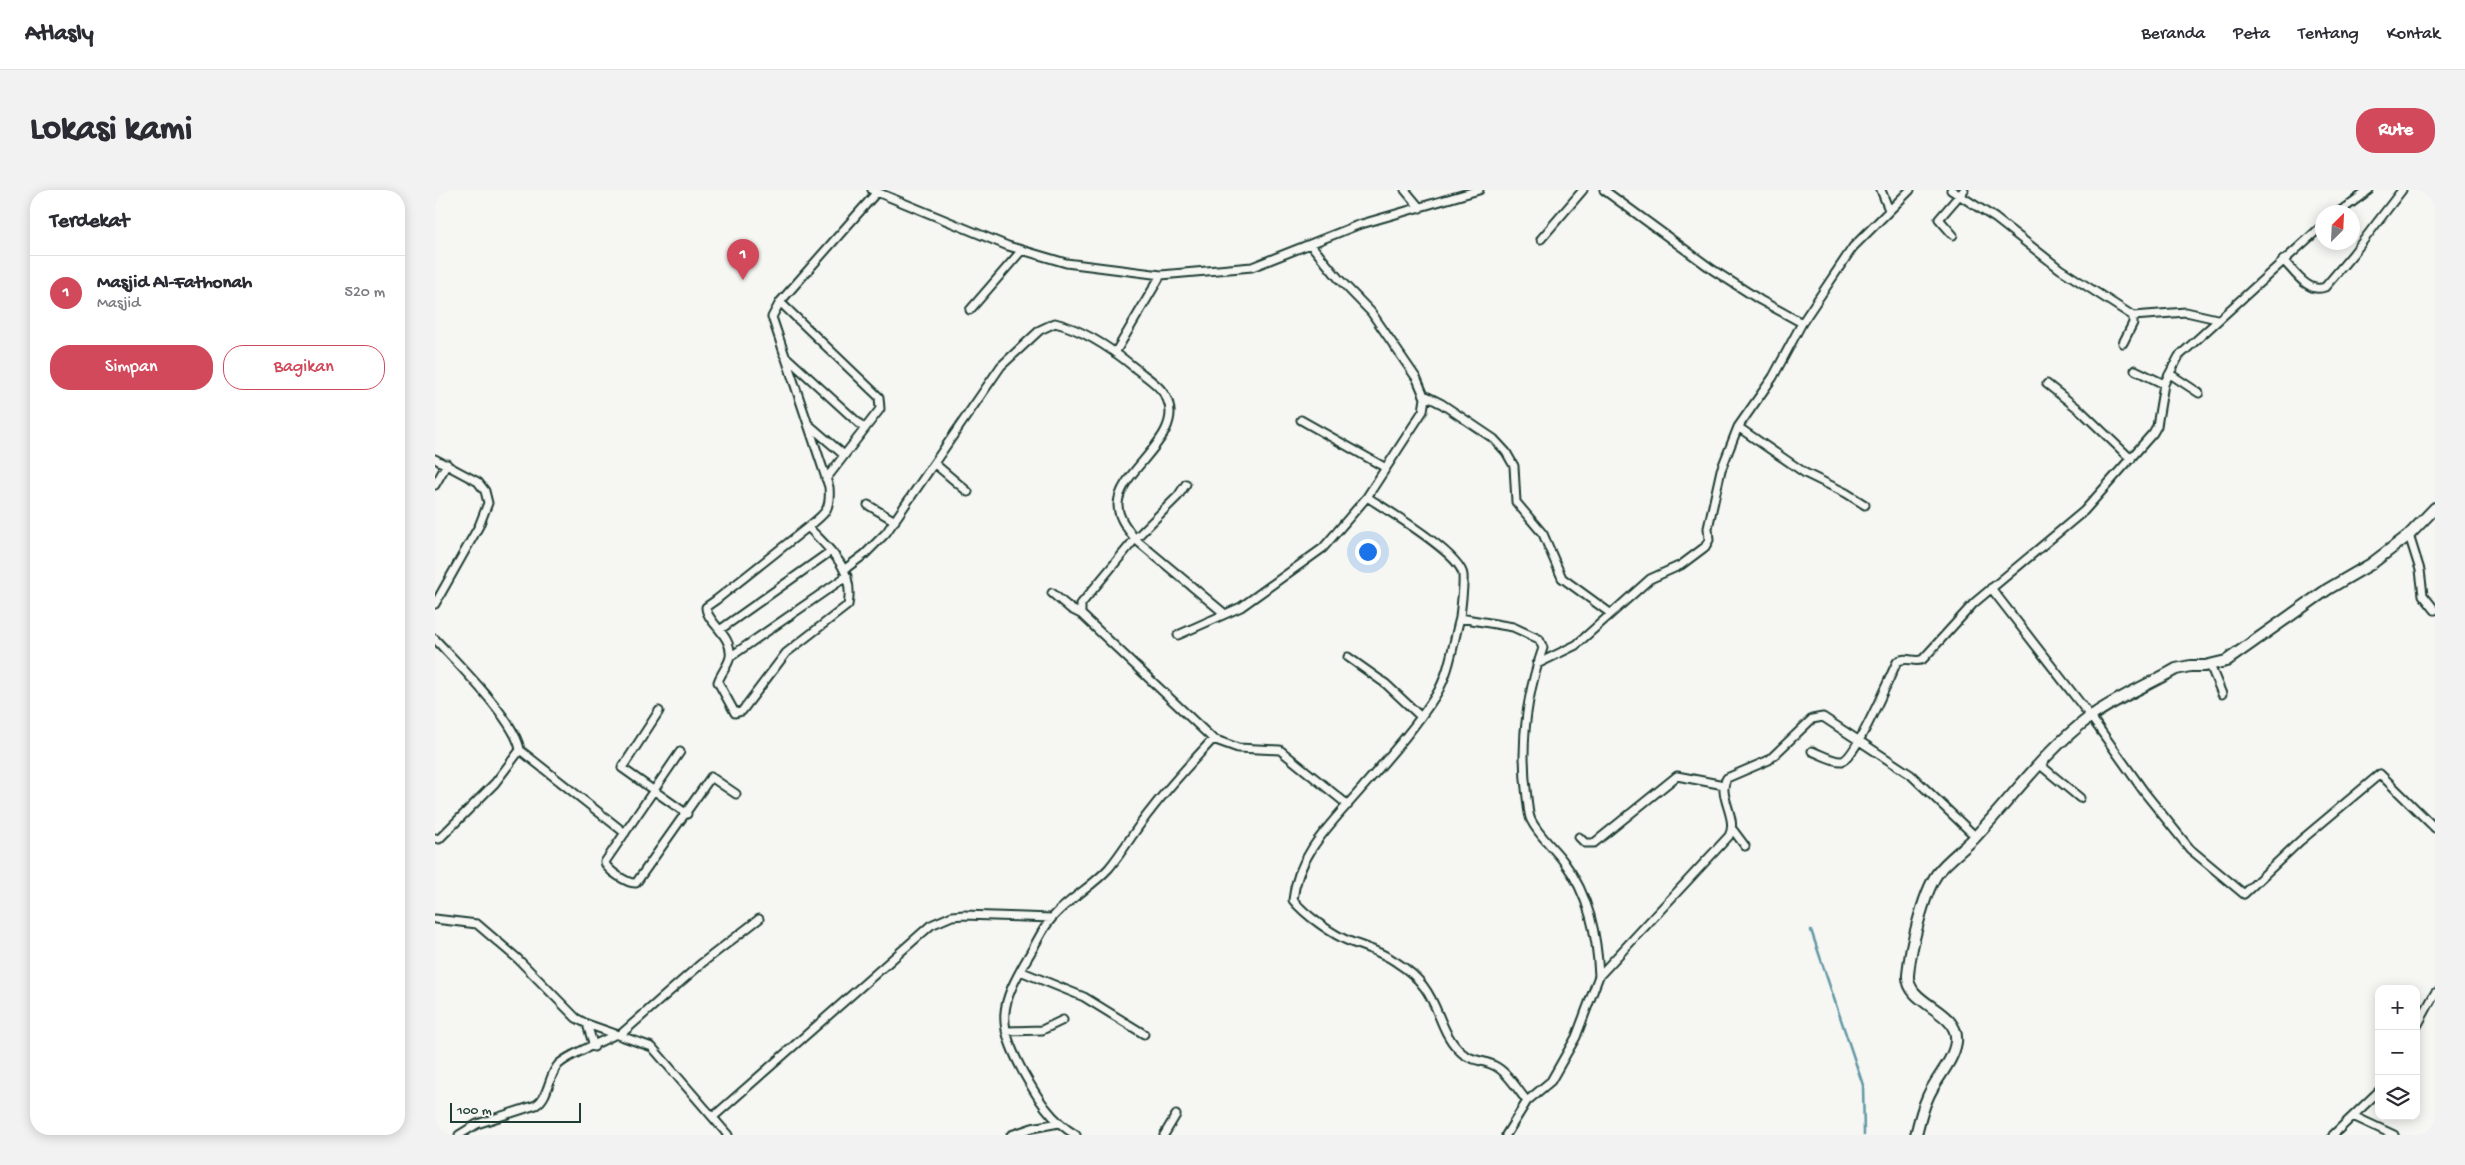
<!DOCTYPE html>
<html lang="id">
<meta charset="utf-8">
<style>
body{margin:0;font-family:"Gochi Hand",sans-serif;background:#f2f2f3;color:#2b2b33}
.controls{position:absolute;right:15px;bottom:15px;display:grid;overflow:hidden;border-radius:10px;box-shadow:0 2px 12px #0003}
.controls button{width:45px;height:45px;display:grid;place-items:center;padding:0;border:0;border-bottom:1px solid #e1e1e2;background:#fff;color:#2b2b33;font:25px sans-serif}
.compass{position:absolute;left:1880px;top:15px;width:45px;height:45px;border-radius:50%;background:#fff;box-shadow:0 2px 12px #0003;rotate:24deg}
.scale{position:absolute;left:15px;bottom:12px;width:131px;box-sizing:border-box;padding-left:5px;border:2px solid #1f3d34;border-top:0;font-size:14px;line-height:18px;white-space:nowrap;color:#1f3d34;-webkit-text-stroke:4px #f6f6f2;paint-order:stroke}
.you{position:absolute;left:932px;top:361px;width:18px;height:18px;margin:-12px;border:4px solid #fff;border-radius:50%;background:#1a73e8;box-shadow:0 0 0 8px #1a73e833}
.badge{display:grid;place-items:center;width:32px;height:32px;border-radius:50%;background:#d1495b;color:#fff;font-size:16px;font-weight:700}
.pin{position:absolute;translate:-50% -41px;filter:drop-shadow(0 1px 2px #0008)}
.pin::after{content:'';position:absolute;top:26px;width:18px;height:15px;background:inherit;clip-path:polygon(0 0,100% 0,50% 100%)}
.list{margin:0;padding:0;list-style:none}
h2{display:flex;justify-content:space-between;align-items:center;height:65px;margin:0;padding:0 20px;font-size:21px}
h2 small{font-size:16px;font-weight:400;color:#7c7c81}
.list li{display:grid;grid-template-columns:32px 1fr auto;gap:15px;align-items:center;box-sizing:border-box;height:75px;padding:0 20px;border-top:1px solid #e1e1e2}
.list b{display:block;font-size:19px;white-space:nowrap}
.list p{margin:0;font-size:16px;white-space:nowrap;color:#7c7c81}
.list em{font-size:16px;font-style:normal;color:#7c7c81}
.actions{display:flex;gap:10px;padding:15px 20px}
.actions a{flex:1;padding:11px 0;border:1px solid #d1495b;border-radius:20px;text-align:center;font-size:18px;color:#d1495b}
.actions .main{background:#d1495b;color:#fff}
.icon{flex:none;width:28px;height:28px;fill:none;stroke:currentColor;stroke-width:2;stroke-linecap:round;stroke-linejoin:round}
.map{position:relative;flex:none;width:2000px;height:945px;overflow:hidden;border-radius:20px}
header{display:flex;align-items:center;gap:30px;box-sizing:border-box;height:70px;padding:0 25px;background:#fff;border-bottom:1px solid #e1e1e2}
header strong{font-size:24px}
nav{display:flex;gap:28px;margin-inline-start:auto;font-size:18px}
.intro{display:flex;align-items:center;justify-content:space-between;box-sizing:border-box;height:120px;padding:0 30px}
h1{margin:0;font-size:35px}
.button{padding:12px 22px;border-radius:20px;background:#d1495b;color:#fff;font-size:18px;font-weight:700}
main{display:flex;gap:30px;padding:0 30px}
aside{flex:1;background:#fff;border-radius:20px;box-shadow:0 2px 12px #0003}
.map>svg:first-child{display:block}
.lines{fill:none;stroke-linecap:round;stroke-linejoin:round}
.stream{stroke:#6398a6;stroke-width:2.5}
.street-casing{stroke:#1f3d34;stroke-width:11}
.secondary-casing{stroke:#1f3d34;stroke-width:14}
.street{stroke:#f6f6f2;stroke-width:7}
.secondary{stroke:#f6f6f2;stroke-width:10}
</style>
<header>
<strong>Atlasly</strong>
<nav><a>Beranda</a><a>Peta</a><a>Tentang</a><a>Kontak</a></nav>
</header>
<div class="intro"><h1>Lokasi kami</h1><a class="button">Rute</a></div>
<main>
<aside>
<h2>Terdekat<small></small></h2>
<ul class="list">
<li><span class="badge">1</span><div><b>Masjid Al-Fathonah</b><p>Masjid</p></div><em>520 m</em></li>
</ul>
<div class="actions"><a class="main">Simpan</a><a>Bagikan</a></div>
</aside>
<div class="map">
<svg width="2000" height="945" viewBox="0 0 2000 945">
<rect width="100%" height="100%" fill="#f6f6f2"/>
<filter id="ink" filterUnits="userSpaceOnUse"><feTurbulence type="fractalNoise" baseFrequency=".02" numOctaves="2"/><feDisplacementMap in="SourceGraphic" scale="10" xChannelSelector="R" yChannelSelector="G"/><feConvolveMatrix kernelMatrix="1 2 1 2 8 2 1 2 1" color-interpolation-filters="sRGB"/></filter>
<g filter="url(#ink)">
<g class="lines">
<!-- stream -->
<path class="stream" d="M 1376,740 L 1428,895 L 1429,945"/>
<defs>
<path id="street" d="M 437,0 L 573,56 L 631,73 L 726,85 L 817,77 L 923,35 L 1044,0
M 970,0 L 985,18
M 1169,0 L 1278,80 L 1325,110 L 1367,133 L 1418,57 L 1475,0
M 1446,0 L 1454,20
M 1516,0 L 1560,28 L 1625,79 L 1698,126 L 1698,133 L 1688,153
M 1904,22 L 1934,0
M 1518,45 L 1504,29 L 1529,0
M 1106,49 L 1148,0
M 1848,70 C 1859,81 1873,104 1890,97 L 1918,64 L 1967,0
M 345,112 L 444,207 L 445,219 L 391,289
M 535,120 L 587,60
M 1698,126 L 1751,122 L 1782,129
M 1367,133 L 1338,187 L 1303,237 L 1370,283 L 1411,303 L 1430,315
M 680,163 L 726,85
M 349,165 L 429,238
M 1700,180 L 1729,194
M 1735,184 L 1764,203
M 1612,194 L 1646,221 L 1696,269
M 989,205 L 1007,214 L 1059,249 L 1071,262 L 1079,276 L 1081,312 L 1108,344 L 1127,388 L 1175,423
M 866,230 L 951,278
M 373,234 L 409,265
M 0,269 L 43,292 L 50,301 L 53,313 L 44,336 L 0,414
M 500,274 L 533,302
M 751,294 L 743,306 L 700,349 L 646,414 L 646,424 L 778,549 L 803,558 L 845,560 L 913,615
M 0,295 L 12,274
M 932,307 C 952,320 1026,364 1028,385 C 1029,398 1026,414 1025,428 L 1078,437 L 1104,449 L 1108,458 C 1091,506 1085,558 1092,608 C 1093,614 1093,624 1096,630 C 1103,645 1119,658 1129,672 C 1154,705 1162,745 1164,786
M 433,315 L 460,331
M 373,337 C 395,360 420,379 413,415 L 351,463 L 307,521 L 300,523 L 283,492 C 286,483 293,476 295,467 C 298,445 271,432 271,417 L 281,410 L 373,337 C 390,324 396,320 394,297 L 337,127 L 345,112 L 442,2
M 1974,345 L 1985,380 L 1988,405 L 2000,420
M 410,379 L 430,364 L 451,343 L 566,176 L 605,140 L 620,133 C 649,140 677,159 700,178 C 711,187 726,196 732,209 C 750,247 683,281 683,315 C 683,328 693,339 700,349 L 790,424
M 1556,398 L 1656,527 L 1710,603 L 1755,659 L 1809,704 L 1865,651 L 1945,584 L 2000,638
M 617,403 L 636,419 L 646,424
M 1025,428 C 1018,453 1015,482 1001,505 C 980,538 953,568 927,598 C 899,631 862,664 858,710 C 870,725 898,745 916,752 C 932,758 947,762 961,772 C 972,779 982,787 989,797 C 1005,818 1006,845 1027,863 C 1036,871 1048,870 1058,875 C 1072,881 1082,899 1092,911
M 286,439 L 396,361
M 743,445 L 806,417 L 888,358 L 932,307 L 988,221 L 990,208 L 982,189 L 936,122 L 904,89 L 876,55
M 0,449 C 21,472 81,531 85,560 L 60,593 L 4,649 L 0,648
M 295,467 L 412,386
M 913,467 L 951,494 L 985,526
M 1102,474 L 1141,455 L 1215,389 L 1246,375 L 1270,357 L 1274,350 L 1273,338 L 1286,280 L 1303,237
M 1775,475 L 1787,504
M 224,521 L 187,578 L 252,624
M 85,560 L 190,643
M 1377,561 C 1385,564 1399,572 1407,571 C 1421,568 1454,488 1462,472 C 1471,465 1480,474 1488,469 L 1539,413 L 1649,321 L 1718,243 L 1722,236 L 1729,194 L 1744,166 L 1888,35
M 245,562 L 170,672 C 171,680 193,694 201,693 L 276,587 L 301,604
M 1604,574 L 1645,608
M 1298,640 L 1310,656
M 1144,647 L 1150,653 L 1159,653 L 1242,586 L 1289,595
M 0,729 L 42,734 L 83,769 L 141,828 L 152,834 L 217,857 L 293,945
M 585,781 L 649,807 L 709,844
M 152,834 L 159,857
M 1981,838 L 2000,803
M 571,841 L 607,840 L 628,830
M 185,845 L 267,773 L 324,729
M 1918,926 L 1959,945
M 278,927 L 496,735 L 517,726 L 529,725 L 617,728
M 24,945 L 42,934 L 101,915 C 114,907 113,887 123,875 C 132,865 167,852 181,844
M 576,945 L 597,938 L 624,933
M 641,945 C 616,931 602,907 588,882 C 561,831 565,815 593,767 C 601,754 607,739 617,728 C 633,709 657,697 674,678 C 689,660 701,638 716,620 C 735,595 757,572 778,549
M 729,945 L 741,925
M 1071,945 L 1092,911 L 1116,891 L 1141,847 L 1164,786 L 1294,646 C 1304,628 1281,605 1292,588 L 1334,570 L 1377,529 L 1388,527 L 1476,585 L 1541,647
M 1898,945 L 1944,901"/>
<path id="secondary" d="M 1481,945 C 1484,933 1487,920 1492,909 C 1499,890 1518,873 1521,852 C 1525,820 1471,815 1473,785 C 1475,760 1488,704 1502,684 C 1513,669 1531,658 1543,644 C 1580,604 1611,560 1655,527 C 1681,508 1713,495 1741,479 L 1755,476 L 1770,476 L 1791,471 L 1893,399 L 1936,374 L 1974,345 L 2000,318"/>
</defs>
<!-- street casing -->
<use href="#street" class="street-casing"/>
<!-- secondary casing -->
<use href="#secondary" class="secondary-casing"/>
<!-- street -->
<use href="#street" class="street"/>
<!-- secondary -->
<use href="#secondary" class="secondary"/>
</g>
</g>
</svg>
<div class="controls">
<button>+</button>
<button>−</button>
<button><svg class="icon" aria-label="layers" viewBox="0 0 24 24"><path d="M12 4l9 5-9 5-9-5zM3 14l9 5 9-5"/></svg></button>
</div>
<svg class="compass" viewBox="-18 -18 36 36"><path d="M0-13l5 13h-10z" fill="#e53935"/><path d="M0 13l5-13h-10z" fill="#7c7c81"/></svg>
<div class="scale">100 m</div>
<div class="you"></div>
<div class="pin badge" style="left:308px;top:90px">1</div>
</div>
</main>
